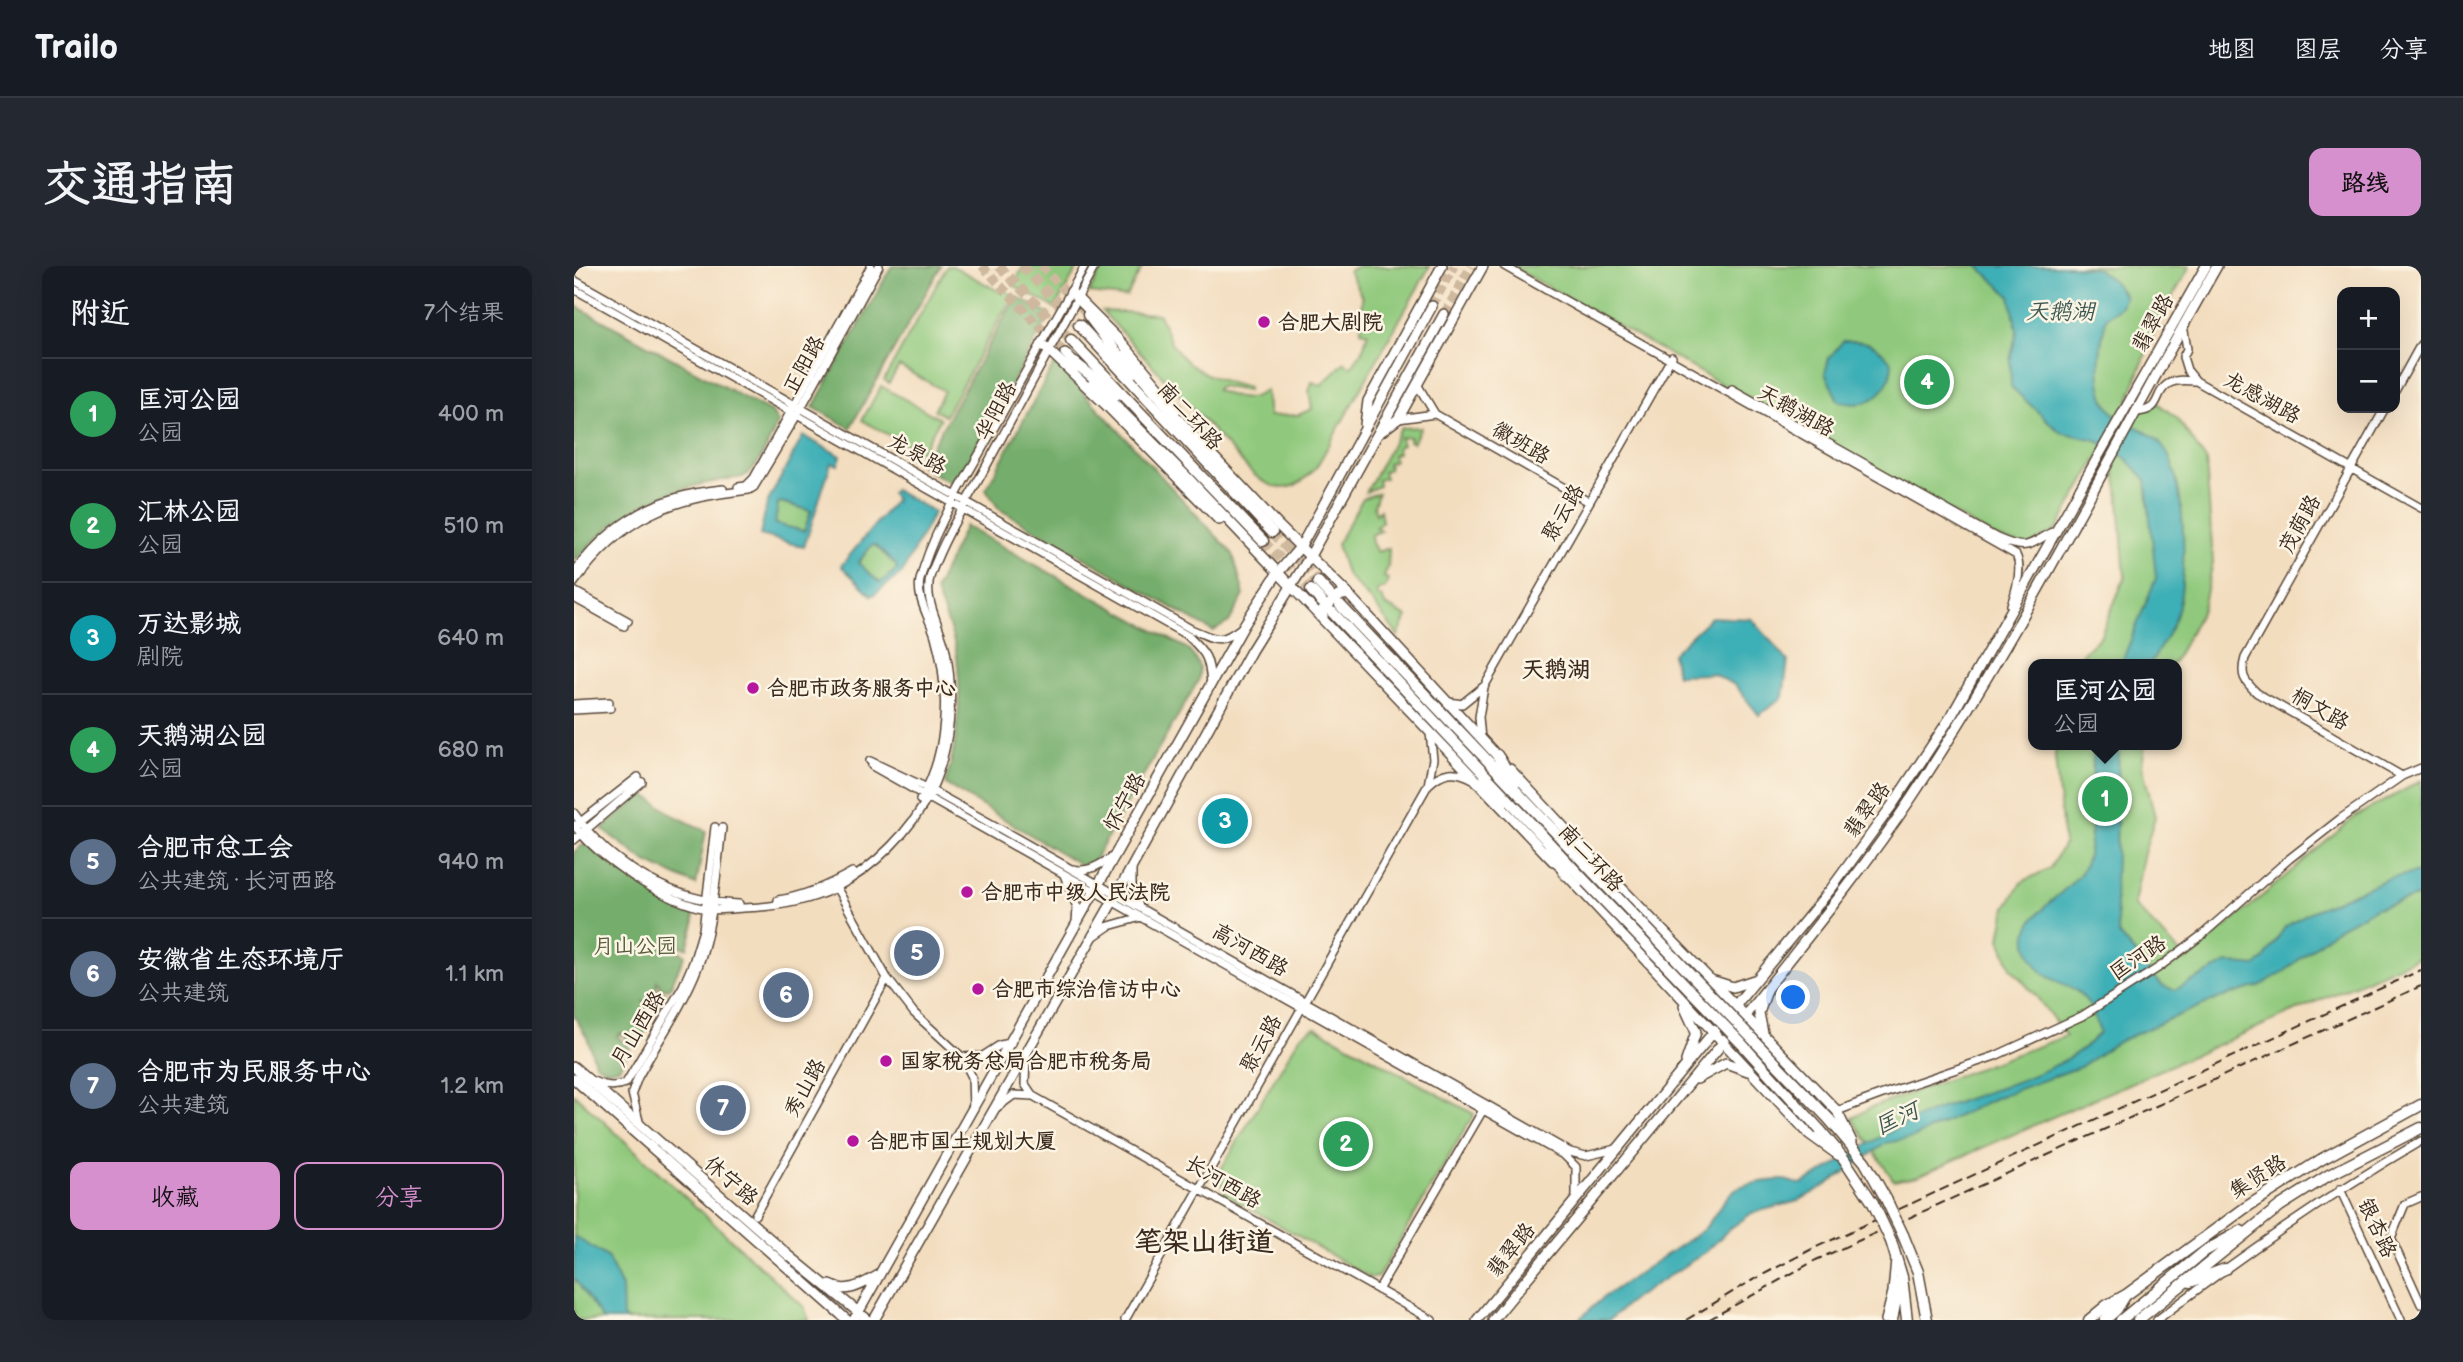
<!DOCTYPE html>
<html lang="zh">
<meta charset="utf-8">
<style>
body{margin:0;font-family:"Balsamiq Sans","LXGW WenKai TC",sans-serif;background:#242831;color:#f1f3f6}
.controls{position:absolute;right:21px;top:21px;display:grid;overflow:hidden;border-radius:14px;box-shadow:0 7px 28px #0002}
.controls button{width:63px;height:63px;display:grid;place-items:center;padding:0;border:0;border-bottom:2px solid #363941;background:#171b24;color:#f1f3f6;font:35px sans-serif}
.you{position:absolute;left:1220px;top:732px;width:24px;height:24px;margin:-18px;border:5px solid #fff;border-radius:50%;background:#1a73e8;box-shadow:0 0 0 10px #1a73e833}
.badge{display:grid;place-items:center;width:46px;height:46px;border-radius:50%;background:#d690ce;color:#fff;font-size:23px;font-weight:700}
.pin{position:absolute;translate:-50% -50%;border:4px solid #fff;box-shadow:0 2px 7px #0006}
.popup{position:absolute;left:1454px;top:393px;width:154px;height:91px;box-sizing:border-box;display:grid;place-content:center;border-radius:14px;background:#171b24;filter:drop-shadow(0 2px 5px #0005);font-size:23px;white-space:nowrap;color:#9ea1a6}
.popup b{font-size:26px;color:#f1f3f6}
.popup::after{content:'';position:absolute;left:50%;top:100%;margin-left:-14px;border:14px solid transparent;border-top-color:#171b24}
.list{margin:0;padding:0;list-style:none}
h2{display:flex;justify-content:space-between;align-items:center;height:91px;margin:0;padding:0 28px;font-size:30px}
h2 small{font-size:23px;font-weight:400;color:#9ea1a6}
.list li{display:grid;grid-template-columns:46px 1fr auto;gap:21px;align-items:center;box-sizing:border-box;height:112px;padding:0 28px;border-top:2px solid #363941}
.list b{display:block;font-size:26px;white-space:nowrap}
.list p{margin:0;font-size:23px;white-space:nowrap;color:#9ea1a6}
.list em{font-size:23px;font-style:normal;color:#9ea1a6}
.actions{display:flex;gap:14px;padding:21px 28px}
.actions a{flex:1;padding:16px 0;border:2px solid #d690ce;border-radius:14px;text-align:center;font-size:24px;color:#d690ce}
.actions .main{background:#d690ce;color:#111}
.map{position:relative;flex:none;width:1847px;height:1054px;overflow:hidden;border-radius:14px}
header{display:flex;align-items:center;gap:42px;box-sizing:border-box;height:98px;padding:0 35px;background:#171b24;border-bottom:2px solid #363941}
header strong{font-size:33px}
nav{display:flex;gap:38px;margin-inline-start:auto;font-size:24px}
.intro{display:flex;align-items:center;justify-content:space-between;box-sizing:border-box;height:168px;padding:0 42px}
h1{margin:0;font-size:49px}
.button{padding:18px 32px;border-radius:14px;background:#d690ce;color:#111;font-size:24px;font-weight:700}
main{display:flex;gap:42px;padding:0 42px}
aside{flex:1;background:#171b24;border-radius:14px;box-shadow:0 7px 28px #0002}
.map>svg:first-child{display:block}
.green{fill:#90c97d;stroke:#667a4e;stroke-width:2}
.forest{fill:#74ad6c;stroke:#586c45;stroke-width:2}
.water{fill:#3eafb6;stroke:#3c6c6a;stroke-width:2;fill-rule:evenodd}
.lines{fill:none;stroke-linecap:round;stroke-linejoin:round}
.major-tunnel{stroke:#ceb99f;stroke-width:9;stroke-dasharray:9 4.5;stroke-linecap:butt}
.highway-tunnel{stroke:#ceb99f;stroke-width:10;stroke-dasharray:10 5;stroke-linecap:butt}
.minor-casing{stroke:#574536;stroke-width:10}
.major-casing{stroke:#574536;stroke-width:12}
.highway-casing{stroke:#574536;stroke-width:13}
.minor{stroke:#fff;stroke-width:7}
.major{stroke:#fff;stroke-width:9}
.highway{stroke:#fff;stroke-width:10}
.rail{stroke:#3b2a1e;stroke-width:2;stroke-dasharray:10 5;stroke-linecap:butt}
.highway-bridge-casing{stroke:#574536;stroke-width:13;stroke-linecap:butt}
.highway-bridge{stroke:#fff;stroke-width:10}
.poi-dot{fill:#b5179e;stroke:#fcf5e5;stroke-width:2.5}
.labels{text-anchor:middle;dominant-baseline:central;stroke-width:5;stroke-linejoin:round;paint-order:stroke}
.poi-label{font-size:21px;font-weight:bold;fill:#3b2a1e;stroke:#fcf5e5;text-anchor:start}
.street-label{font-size:21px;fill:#3b2a1e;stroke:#fcf5e5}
.park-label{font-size:21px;fill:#545a3a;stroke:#fcf5e5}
.water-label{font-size:23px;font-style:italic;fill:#3c5953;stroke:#fcf5e5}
.neighbourhood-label{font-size:23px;font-weight:bold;fill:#3b2a1e;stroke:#fcf5e5}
.district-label{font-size:28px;font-weight:bold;fill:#3b2a1e;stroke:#fcf5e5}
</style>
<header>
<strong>Trailo</strong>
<nav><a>地图</a><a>图层</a><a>分享</a></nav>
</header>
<div class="intro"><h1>交通指南</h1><a class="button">路线</a></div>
<main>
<aside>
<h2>附近<small>7个结果</small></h2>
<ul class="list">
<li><span class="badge" style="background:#2e9e5b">1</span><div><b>匡河公园</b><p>公园</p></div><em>400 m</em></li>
<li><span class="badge" style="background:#2e9e5b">2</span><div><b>汇林公园</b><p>公园</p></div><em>510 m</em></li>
<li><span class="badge" style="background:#0f9aa8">3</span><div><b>万达影城</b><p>剧院</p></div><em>640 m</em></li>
<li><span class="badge" style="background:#2e9e5b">4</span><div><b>天鹅湖公园</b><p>公园</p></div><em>680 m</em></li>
<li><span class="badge" style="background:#5c6f8a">5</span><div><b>合肥市总工会</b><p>公共建筑 · 长河西路</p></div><em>940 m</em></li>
<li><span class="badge" style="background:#5c6f8a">6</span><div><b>安徽省生态环境厅</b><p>公共建筑</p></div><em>1.1 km</em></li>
<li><span class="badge" style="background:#5c6f8a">7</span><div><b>合肥市为民服务中心</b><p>公共建筑</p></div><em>1.2 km</em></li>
</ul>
<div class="actions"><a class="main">收藏</a><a>分享</a></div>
</aside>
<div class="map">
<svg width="1847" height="1054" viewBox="0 0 1847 1054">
<rect width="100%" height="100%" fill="#fcf5e5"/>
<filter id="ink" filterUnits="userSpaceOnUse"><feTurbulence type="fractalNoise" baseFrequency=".0143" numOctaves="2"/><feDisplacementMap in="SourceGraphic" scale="14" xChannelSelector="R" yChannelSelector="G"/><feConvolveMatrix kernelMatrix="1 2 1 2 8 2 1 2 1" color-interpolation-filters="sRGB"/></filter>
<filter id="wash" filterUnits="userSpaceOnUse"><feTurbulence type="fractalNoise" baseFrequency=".00686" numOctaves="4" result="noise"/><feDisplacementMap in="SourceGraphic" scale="28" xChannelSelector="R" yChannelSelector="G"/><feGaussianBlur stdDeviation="1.57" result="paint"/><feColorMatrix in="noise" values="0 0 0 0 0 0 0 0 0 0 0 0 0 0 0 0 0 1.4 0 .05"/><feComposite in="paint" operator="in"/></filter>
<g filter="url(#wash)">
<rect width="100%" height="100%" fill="#f3ddbf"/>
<!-- green -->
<path class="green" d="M 373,0 L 379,0 L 426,26 L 429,23 L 439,29 L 371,150 L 360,144 L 370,125 L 325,100 L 315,117 L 310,114 Z
M 450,0 L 498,0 L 503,3 L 481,42 L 439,19 Z
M 529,0 L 569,0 L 553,30 L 548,31 L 515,27 Z
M 784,0 L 856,0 L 743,200 C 721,227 703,229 677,206 L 528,45 L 584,48 C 591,57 592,69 598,78 C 615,106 645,114 674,122 L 673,125 L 645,120 L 642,124 C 662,132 674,138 692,124 L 695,150 L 724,149 L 738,143 L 735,125 L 738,116 L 747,119 L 771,96 L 777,101 L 788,86 L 794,67 L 787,65 L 788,31 L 775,5 Z
M 937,0 L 1616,0 L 1581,63 L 1552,141 L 1563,146 L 1583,137 L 1603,152 L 1632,194 L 1639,296 L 1629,342 L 1599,398 L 1497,398 L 1526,371 L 1551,311 L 1544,223 L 1538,193 L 1527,186 L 1483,263 L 1453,280 L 1423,272 Z
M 307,120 L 366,153 L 347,187 L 288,154 Z
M 847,161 L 839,177 L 835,175 L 836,171 L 826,172 L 828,179 L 823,181 L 824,187 L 819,188 L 820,195 L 814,197 L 815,203 L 809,206 L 811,212 L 804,214 L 805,220 L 792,226 L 827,162 Z
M 804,227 L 800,240 L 802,248 L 806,244 L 808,256 L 802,261 L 807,265 L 797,269 L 798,277 L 803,286 L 815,282 L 814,300 L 810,311 L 815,314 L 811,322 L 803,324 L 804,331 L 808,331 L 811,339 L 833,351 L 824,370 L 800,338 L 772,308 L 763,278 L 789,232 Z
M 207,236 L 237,245 L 230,266 L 201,258 L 204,237 Z
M 301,279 L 322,299 L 323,303 L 306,317 L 284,297 L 297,280 Z
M 1482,479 L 1571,479 L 1568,499 L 1581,551 L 1569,590 L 1560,639 L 1613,694 L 1782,550 L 1847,515 L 1847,690 L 1344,910 L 1320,915 L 1278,852 L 1296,842 L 1492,770 L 1462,730 L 1437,702 L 1426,673 L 1432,641 L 1448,616 L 1476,602 L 1490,578 L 1481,491 Z
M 741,761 L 900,848 L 804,1011 L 797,1012 L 651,928 L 644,908 L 727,769 Z
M 0,828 L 230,1041 L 235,1054 L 0,1054 Z"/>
<!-- forest -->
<path class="forest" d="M 318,0 L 367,0 L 276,162 L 239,141 Z
M 442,30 L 476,49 L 381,219 L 347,200 Z
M 0,39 L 198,147 L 204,156 C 195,175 187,200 169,211 C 93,221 52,238 0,296 Z
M 484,99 L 659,288 L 670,329 L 655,356 L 639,365 L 425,243 L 412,223 L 479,100 Z
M 391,260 L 614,383 C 623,395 628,400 624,415 L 520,595 L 507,599 L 371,518 C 384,477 389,428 382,385 C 378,364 368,343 361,324 Z
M 70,528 L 99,549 L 132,565 L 122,619 L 72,596 L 28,563 Z
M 14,575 L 62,613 L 119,638 L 120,658 L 113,682 L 106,680 L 103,670 L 100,676 L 103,684 L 111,689 L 95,723 L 87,721 L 83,715 L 82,721 L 92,727 L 85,743 L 70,736 C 81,757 74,762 62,780 L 47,767 L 43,770 L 56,782 L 45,802 L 33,804 L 21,797 L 13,771 L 0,750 L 0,586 Z"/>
<!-- water -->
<path class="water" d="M 1404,0 L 1499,0 L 1523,3 L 1538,14 L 1551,30 L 1547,40 L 1532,52 C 1526,80 1517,128 1542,149 C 1560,163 1579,163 1593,187 C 1612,218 1615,323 1600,356 C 1594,371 1584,384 1576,398 L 1547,398 L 1582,312 L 1572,214 L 1553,193 L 1522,174 L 1486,166 L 1437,121 L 1436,94 L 1443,65 L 1436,30 Z
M 1269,75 C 1294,74 1302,77 1318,97 C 1316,127 1294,145 1264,135 L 1251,107 L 1255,92 Z
M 229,170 L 267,190 L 264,199 L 257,197 L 230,281 L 186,269 L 193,237 ZM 207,236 L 237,245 L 230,265 L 201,258 L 204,237 Z
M 320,224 L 360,246 L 328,307 L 298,330 L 267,300 L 322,233 L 317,228 ZM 301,279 L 322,299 L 323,303 L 306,317 L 284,297 L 297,280 Z
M 1137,351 L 1178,353 L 1214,395 L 1209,431 L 1185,449 L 1161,419 L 1139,408 L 1103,409 L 1098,388 Z
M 1520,479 L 1545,479 L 1541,625 L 1544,664 L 1545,669 L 1588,720 L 1601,724 L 1653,697 L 1682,700 L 1690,693 L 1711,661 L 1734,647 L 1815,612 L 1847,606 L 1847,630 L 1802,642 L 1761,664 L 1711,705 L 1685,720 L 1643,733 L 1593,754 L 1542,777 L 1506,801 L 1423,831 L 1339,872 L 1312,877 L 1253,919 L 1224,935 L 1178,947 L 1154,964 L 1133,985 L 1061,1032 L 1035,1054 L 1004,1054 L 1030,1031 L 1129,964 C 1141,952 1147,935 1160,924 C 1167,918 1198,914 1208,914 C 1217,914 1221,920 1230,917 C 1270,895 1307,867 1350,849 C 1402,826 1490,810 1526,766 C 1522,756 1518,740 1510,732 C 1491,710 1470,723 1455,685 C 1441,649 1492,631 1508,605 C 1523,581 1516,511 1520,479 Z
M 0,970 L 33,991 L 48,1021 L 49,1051 L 52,1054 L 29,1054 L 0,1012 Z"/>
</g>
<g filter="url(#ink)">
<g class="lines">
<!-- major-tunnel -->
<path class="major-tunnel" d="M 408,0 L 491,87
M 467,0 L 512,47
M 858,40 L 880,0
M 870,48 L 897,0"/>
<!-- highway-tunnel -->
<path class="highway-tunnel" d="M 425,0 L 497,74
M 448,0 L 505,59
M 698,266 L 744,316
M 689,275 L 737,324"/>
<defs>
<path id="minor" d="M 930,0 L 1442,289 C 1449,303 1442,325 1437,339
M 0,14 L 617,363 C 641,373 645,379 667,362
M 0,23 L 614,370 C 633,388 635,392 637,418
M 1622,115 L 1847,242
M 843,118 L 861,148 L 1015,236
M 1158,123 L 1423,272 C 1455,286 1453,279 1482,264
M 1821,125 L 1847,78
M 1811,142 L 1671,392 C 1666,409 1670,415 1683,427 L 1828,510
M 1563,146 C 1589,144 1579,128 1594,118 C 1602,112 1614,115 1622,115 L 1613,104 L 1609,91 L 1613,83 L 1609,59
M 824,153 L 861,148
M 164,221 L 172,220 L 180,212 L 297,0
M 0,306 C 39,254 84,229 149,223
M 0,317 C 49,250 95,233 175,224 L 180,221 L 223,149 L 305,0
M 0,325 L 54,355
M 0,332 L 50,360
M 875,436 L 888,438 L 909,421
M 0,438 L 35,436
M 0,444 L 36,442
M 856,467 L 859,493 L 854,519 C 868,505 881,503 899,513
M 907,473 L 905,451 L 910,421 L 1098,91
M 296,495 L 353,522 L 416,557 L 996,886 L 1012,890 L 1042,883
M 298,500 L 991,890 L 1002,901 L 1002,933
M 346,534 C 375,487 376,422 361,370 C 356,353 342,332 346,314 C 357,269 389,217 412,176 C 445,117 478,59 511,0
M 0,547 C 37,600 100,636 165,638
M 4,558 L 64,511
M 0,559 C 13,577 32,592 51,605 C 73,621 104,637 132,643 C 143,645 157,643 169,642 C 200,641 233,636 261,622 C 299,603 339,563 357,525 C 377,482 381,431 372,385 C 367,360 348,333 357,308 C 371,269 395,232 415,195 C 450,130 486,65 521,0
M 0,574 L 68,516
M 558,602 L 558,619 L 565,641
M 499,603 C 515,607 527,598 540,590
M 490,609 L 503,641 L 502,657
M 261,619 L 313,712 L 340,747 L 388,791
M 204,634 C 231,630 255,619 278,606
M 519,671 L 535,660 L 567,651
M 19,815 C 30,820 40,822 52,817 L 109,720 L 119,697 L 129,664 L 141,561
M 459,830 L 858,1054
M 399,843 L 398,811 L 388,791 L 409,790 L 426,779 L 437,777
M 421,843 L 440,829 L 459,830 L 451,818 L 452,789
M 1263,845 L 1306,829 L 1421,790 L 1508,750 L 1584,702 L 1628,669 L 1715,593 L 1766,553 L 1828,510 L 1847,502
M 66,859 L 58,827 L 64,811 C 84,775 109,740 124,701 C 140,657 142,609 148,562
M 1766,923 L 1827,1054
M 1847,931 L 1831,938 L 1817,972 L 1847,1038
M 181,949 L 313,712
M 804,1024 L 909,844
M 551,1054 L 854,519
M 1311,1054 L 1318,1026 L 1321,993
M 1583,1054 C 1668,989 1754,929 1847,875"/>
<path id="major" d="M 497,26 L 549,78 L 603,143
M 468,78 L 533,140 L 645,254
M 491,87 L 504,101
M 549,89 L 606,155 L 705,260 L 774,328 L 926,493
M 519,116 L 614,212 L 979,595
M 791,159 L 794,135 L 868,0
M 804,168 L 824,153 L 909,0
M 749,354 L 749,344 L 764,330 L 774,328
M 936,503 L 1010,583 L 1263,845 L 1278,876
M 989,605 L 1235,868 L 1264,889
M 1137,714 L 1159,721 L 1180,714
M 1110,740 L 1122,766 L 1112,795
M 1189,767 L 1185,747 L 1192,727
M 0,801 L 213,988 L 294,1054
M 0,813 L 273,1054
M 1123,813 L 1152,797 L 1174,805
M 256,1019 C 273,1029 290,1017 305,1009
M 280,1054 L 670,359 L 703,308 L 727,280 L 858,40
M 300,1054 L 548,619 L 677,385 L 736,290 L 870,48
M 903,1054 L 1257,623 L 1319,538 L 1378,449 L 1632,0
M 919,1054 C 1011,941 1107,830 1198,716 C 1246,656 1295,595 1338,531 C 1451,361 1542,177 1643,0"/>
<path id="highway" d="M 514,49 L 558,107
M 505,59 L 698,266
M 497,74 L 689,275
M 501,97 L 542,129
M 744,316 L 755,328
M 737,324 L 748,336
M 766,339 L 1020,607
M 758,346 L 1012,616
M 923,489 L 941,517
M 903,515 L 931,535
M 991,569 L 1010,583
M 975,583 L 992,609
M 1255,853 L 1291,896 L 1312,933
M 1246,864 L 1270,893 L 1299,937
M 1329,969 L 1344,1006 L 1353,1054
M 1317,975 L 1328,1011 L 1333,1054
M 1616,1016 L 1651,1003
M 1318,1054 L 1323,1028 L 1323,1017
M 1515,1054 L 1532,1040 L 1552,1029 L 1671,942 L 1748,893 L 1847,839
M 1531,1054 L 1543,1043 L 1551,1030
M 1547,1054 L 1631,985 L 1667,965
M 1564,1054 L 1706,940 L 1755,909 L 1847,862"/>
</defs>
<!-- minor casing -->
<use href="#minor" class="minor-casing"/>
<!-- major casing -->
<use href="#major" class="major-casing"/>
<!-- highway casing -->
<use href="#highway" class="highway-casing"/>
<!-- minor -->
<use href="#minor" class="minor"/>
<!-- major -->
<use href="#major" class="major"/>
<!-- highway -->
<use href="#highway" class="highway"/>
<!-- rail -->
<path class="rail" d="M 1112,1054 L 1177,1015 L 1238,983 L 1847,704
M 1134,1054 L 1242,994 L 1847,720"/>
<defs>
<path id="highway-bridge" d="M 1020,607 L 1255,853
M 1012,616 L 1167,777 L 1246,864
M 1312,933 L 1329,969
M 1299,937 L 1317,975"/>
</defs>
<!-- highway-bridge casing -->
<use href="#highway-bridge" class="highway-bridge-casing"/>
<!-- highway-bridge -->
<use href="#highway-bridge" class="highway-bridge"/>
</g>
</g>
<!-- markers -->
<g class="poi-dot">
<circle cx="690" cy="56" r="7"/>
<circle cx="179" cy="422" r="7"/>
<circle cx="393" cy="626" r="7"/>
<circle cx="404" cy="723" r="7"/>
<circle cx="312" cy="795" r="7"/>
<circle cx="279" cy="875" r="7"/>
</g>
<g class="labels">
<!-- poi labels -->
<g class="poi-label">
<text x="704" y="56">合肥大剧院</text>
<text x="193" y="422">合肥市政务服务中心</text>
<text x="407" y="626">合肥市中级人民法院</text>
<text x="418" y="723">合肥市综治信访中心</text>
<text x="326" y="795">国家税务总局合肥市税务局</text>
<text x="293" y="875">合肥市国土规划大厦</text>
</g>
<!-- street labels -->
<g class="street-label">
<text transform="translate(1579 57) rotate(-61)">翡翠路</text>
<text transform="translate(230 99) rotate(-61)">正阳路</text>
<text transform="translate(1688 132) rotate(29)">龙感湖路</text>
<text transform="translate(422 145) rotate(-62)">华阳路</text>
<text transform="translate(1222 145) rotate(29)">天鹅湖路</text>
<text transform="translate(616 150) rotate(47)">南二环路</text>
<text transform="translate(947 177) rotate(30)">徽班路</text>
<text transform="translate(343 188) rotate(29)">龙泉路</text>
<text transform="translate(989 247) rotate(-60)">聚云路</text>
<text transform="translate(1726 258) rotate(-61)">茂荫路</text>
<text transform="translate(1746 443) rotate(30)">桐文路</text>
<text transform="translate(551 536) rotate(-61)">怀宁路</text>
<text transform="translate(1293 544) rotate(-54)">翡翠路</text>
<text transform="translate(1017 592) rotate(47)">南二环路</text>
<text transform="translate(676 684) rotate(30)">高河西路</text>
<text transform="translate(1564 692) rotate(-34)">匡河路</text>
<text transform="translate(64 763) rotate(-59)">月山西路</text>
<text transform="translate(687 778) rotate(-61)">聚云路</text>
<text transform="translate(231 822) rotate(-61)">秀山路</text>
<text transform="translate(1684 911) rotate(-33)">集贤路</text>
<text transform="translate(157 915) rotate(41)">休宁路</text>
<text transform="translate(649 916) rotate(30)">长河西路</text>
<text transform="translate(1803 962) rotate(65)">银杏路</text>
<text transform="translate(937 984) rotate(-51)">翡翠路</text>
</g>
<!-- park labels -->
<g class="park-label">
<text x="61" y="680">月山公园</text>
</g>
<!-- water labels -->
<g class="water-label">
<text x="1486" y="46">天鹅湖</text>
<text transform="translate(1323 853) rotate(-25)">匡河</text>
</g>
<!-- neighbourhood labels -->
<g class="neighbourhood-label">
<text x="982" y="404">天鹅湖</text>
</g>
<!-- district labels -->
<g class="district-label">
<text x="630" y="976">笔架山街道</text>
</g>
</g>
</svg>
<div class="controls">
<button>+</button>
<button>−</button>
</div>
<div class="you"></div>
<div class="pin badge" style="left:1531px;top:533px;background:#2e9e5b">1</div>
<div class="popup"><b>匡河公园</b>公园</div>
<div class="pin badge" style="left:772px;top:878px;background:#2e9e5b">2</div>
<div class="pin badge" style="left:651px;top:555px;background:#0f9aa8">3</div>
<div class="pin badge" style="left:1353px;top:116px;background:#2e9e5b">4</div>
<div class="pin badge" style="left:343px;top:687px;background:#5c6f8a">5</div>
<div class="pin badge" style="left:212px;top:729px;background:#5c6f8a">6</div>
<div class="pin badge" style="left:149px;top:842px;background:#5c6f8a">7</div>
</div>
</main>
